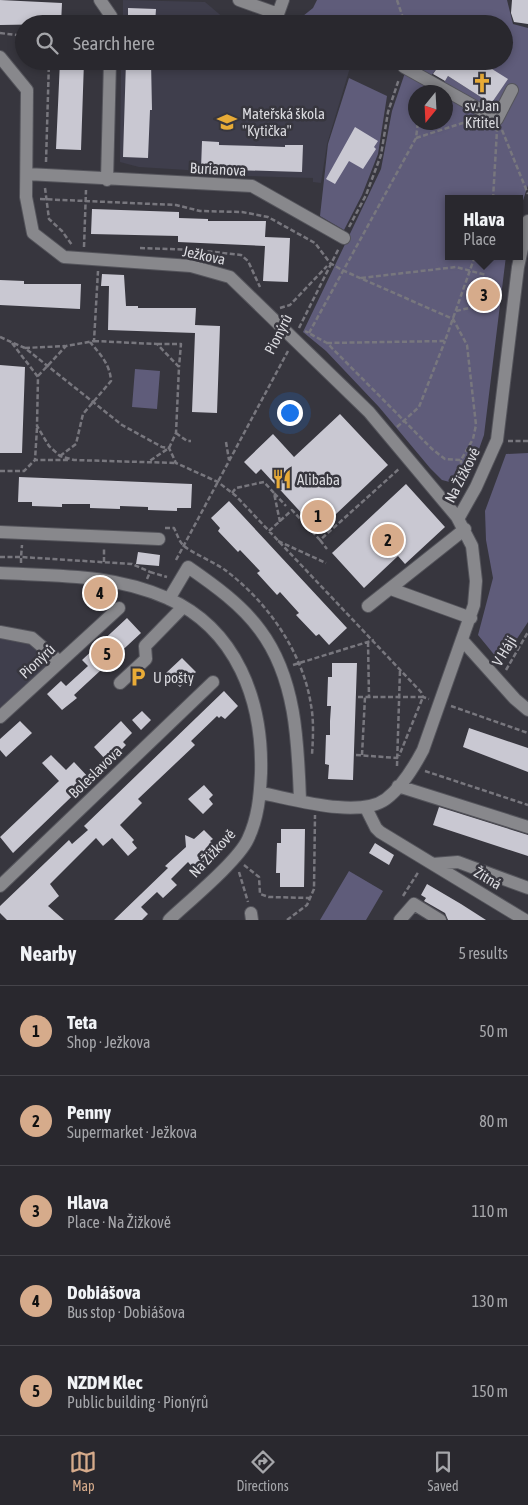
<!DOCTYPE html>
<meta charset="utf-8">
<style>
body{margin:0;font-family:"Asap Condensed",sans-serif;background:#313036;color:#f1f3f6}
.compass{position:absolute;left:408px;top:85px;width:45px;height:45px;border-radius:50%;background:#29282e;box-shadow:0 2px 8px #0003;rotate:198deg}
.you{position:absolute;left:289px;top:412px;width:18px;height:18px;margin:-12px;border:4px solid #fff;border-radius:50%;background:#1a73e8;box-shadow:0 0 0 8px #1a73e833}
.badge{display:grid;place-items:center;width:32px;height:32px;border-radius:50%;background:#d6ab8b;color:#111;font-size:16px;font-weight:700}
.pin{position:absolute;translate:-50% -50%;border:2px solid #fff;box-shadow:0 1px 5px #0006}
.popup{position:absolute;left:445px;top:195px;width:78px;height:65px;box-sizing:border-box;display:grid;place-content:center;border-radius:0px;background:#29282e;filter:drop-shadow(0 1px 4px #0005);font-size:16px;white-space:nowrap;color:#a5a6aa}
.popup b{font-size:19px;color:#f1f3f6}
.popup::after{content:'';position:absolute;left:50%;top:100%;margin-left:-10px;border:10px solid transparent;border-top-color:#29282e}
.list{margin:0;padding:0;list-style:none}
h2{display:flex;justify-content:space-between;align-items:center;height:65px;margin:0;padding:0 20px;font-size:21px}
h2 small{font-size:16px;font-weight:400;color:#a5a6aa}
.list li{display:grid;grid-template-columns:32px 1fr auto;gap:15px;align-items:center;box-sizing:border-box;height:90px;padding:0 20px;border-top:1px solid #45444a}
.list b{display:block;font-size:19px;white-space:nowrap}
.list p{margin:0;font-size:16px;white-space:nowrap;color:#a5a6aa}
.list em{font-size:16px;font-style:normal;color:#a5a6aa}
.icon{flex:none;width:28px;height:28px;fill:none;stroke:currentColor;stroke-width:2;stroke-linecap:round;stroke-linejoin:round}
.map{position:relative;flex:none;width:528px;height:920px;overflow:hidden}
.search{position:absolute;background:#29282e;box-shadow:0 2px 8px #0003;left:15px;right:15px;top:15px;height:55px;display:flex;align-items:center;gap:12px;box-sizing:border-box;padding:0 18px;border-radius:28px;color:#a5a6aa;font-size:19px}
.sheet{height:515px;background:#29282e}
nav{display:flex;justify-content:space-around;align-items:center;box-sizing:border-box;height:70px;border-top:1px solid #45444a;background:#29282e;font-size:14px;color:#a5a6aa}
nav a{display:grid;justify-items:center;gap:2px}
nav .on{color:#d6ab8b}
.map>svg:first-child{display:block}
.built{fill:#3f3e4c}
.green{fill:#5f5c7a;fill-rule:evenodd}
.building{fill:#c9c8d2}
.lines{fill:none;stroke-linecap:round;stroke-linejoin:round}
.minor-casing{stroke:#54545b;stroke-width:14}
.path{stroke:#78777e;stroke-width:2.5;stroke-dasharray:5 2.5;stroke-linecap:butt}
.minor{stroke:#88888c;stroke-width:12}
.labels{text-anchor:middle;dominant-baseline:central;stroke-width:5;stroke-linejoin:round;paint-order:stroke}
.poi-label{font-size:15px;fill:#dadadf;stroke:#37363e;text-anchor:start}
.street-label{font-size:15px;fill:#dadadf;stroke:#37363e}
</style>
<div class="map">
<svg width="528" height="920" viewBox="0 0 528 920">
<rect width="100%" height="100%" fill="#37363e"/>
<!-- built -->
<path class="built" d="M 123,0 L 205,2 L 231,24 L 123,24 Z
M 121,61 L 352,61 L 327,144 L 321,183 L 313,182 L 313,178 L 208,175 L 187,170 L 139,167 L 120,162 Z
M 0,636 L 30,642 L 55,662 L 0,712 Z"/>
<!-- green -->
<path class="green" d="M 317,0 L 507,0 L 513,24 L 528,28 L 528,185 L 519,213 L 519,199 L 449,199 L 449,256 L 506,256 L 484,435 L 468,480 L 461,485 L 442,480 L 430,468 L 379,407 L 326,351 L 303,332 L 381,169 L 392,111 L 409,61 L 434,61 L 438,67 L 431,76 L 443,84 L 448,76 L 487,101 L 493,101 L 506,81 L 492,69 L 497,63 L 493,61 L 504,61 L 504,24 L 293,24 L 313,8 ZM 416,92 L 446,92 L 446,122 L 416,122 Z
M 349,78 L 387,96 L 378,154 L 362,195 L 344,230 L 320,216 L 328,144 Z
M 135,369 L 160,371 L 157,409 L 132,407 Z
M 528,453 L 528,622 L 501,663 L 478,635 L 493,578 L 486,540 L 485,511 L 506,454 Z
M 349,871 L 383,891 L 366,920 L 320,920 Z"/>
<!-- building -->
<path class="building" d="M 0,0 L 62,3 L 61,24 L 0,25 Z
M 512,0 L 528,0 L 528,24 L 514,22 L 511,13 Z
M 128,8 L 156,9 L 155,24 L 128,24 Z
M 60,61 L 84,61 L 81,150 L 56,149 Z
M 126,61 L 151,61 L 152,110 L 150,110 L 148,158 L 123,157 Z
M 434,61 L 498,61 L 492,69 L 508,79 L 493,101 L 487,101 L 448,76 L 445,81 L 433,74 L 438,67 Z
M 355,127 L 378,141 L 374,147 L 376,149 L 363,169 L 349,161 L 335,184 L 326,179 Z
M 202,141 L 219,142 L 219,145 L 285,147 L 285,145 L 303,145 L 302,172 L 201,169 Z
M 92,209 L 179,212 L 179,218 L 208,219 L 208,221 L 266,221 L 265,237 L 290,238 L 288,282 L 263,281 L 265,246 L 178,242 L 178,236 L 91,234 Z
M 102,274 L 124,275 L 126,306 L 138,306 L 138,308 L 196,308 L 195,325 L 220,326 L 217,413 L 192,412 L 195,333 L 108,330 L 109,286 L 101,286 Z
M 0,280 L 24,281 L 24,284 L 81,284 L 80,309 L 0,305 Z
M 0,365 L 25,367 L 22,453 L 0,453 Z
M 340,414 L 388,465 L 318,531 L 261,469 L 256,474 L 244,462 L 273,434 L 294,457 Z
M 19,477 L 192,484 L 191,508 L 177,508 L 177,511 L 148,510 L 148,507 L 120,506 L 120,509 L 90,508 L 90,504 L 62,504 L 62,507 L 32,506 L 32,502 L 18,502 Z
M 406,484 L 445,527 L 405,564 L 398,556 L 364,588 L 332,553 Z
M 229,501 L 347,628 L 329,645 L 319,634 L 316,636 L 296,615 L 299,613 L 289,602 L 280,592 L 277,595 L 257,573 L 260,571 L 240,550 L 238,552 L 218,531 L 220,528 L 211,518 Z
M 138,552 L 160,555 L 159,566 L 136,564 Z
M 127,618 L 141,633 L 74,695 L 77,698 L 62,710 L 47,694 L 61,681 L 66,686 L 88,666 L 82,660 Z
M 182,658 L 196,672 L 180,687 L 166,673 Z
M 332,663 L 357,663 L 353,780 L 328,779 L 329,765 L 325,764 L 326,735 L 330,735 L 330,721 L 331,706 L 327,706 L 328,677 L 332,677 Z
M 224,691 L 238,706 L 225,719 L 221,716 L 219,718 L 217,716 L 191,741 L 195,745 L 138,799 L 142,803 L 120,825 L 134,840 L 132,842 L 137,848 L 128,856 L 112,838 L 103,846 L 96,838 L 50,884 L 59,896 L 48,906 L 64,920 L 7,920 L 0,913 L 0,906 L 69,840 L 72,844 L 88,830 L 84,826 Z
M 142,711 L 151,720 L 141,730 L 132,720 Z
M 20,721 L 32,733 L 6,757 L 0,750 L 0,739 Z
M 121,721 L 132,733 L 123,742 L 126,745 L 113,758 L 110,754 L 105,759 L 94,747 Z
M 469,728 L 528,748 L 528,772 L 463,747 Z
M 51,755 L 66,770 L 74,762 L 90,779 L 13,853 L 0,837 L 59,781 L 42,763 Z
M 204,785 L 213,795 L 209,799 L 213,804 L 203,814 L 188,799 Z
M 439,807 L 528,835 L 528,856 L 433,825 Z
M 281,829 L 305,829 L 304,887 L 280,887 L 280,873 L 276,873 L 277,843 L 281,843 Z
M 204,830 L 213,839 L 210,841 L 217,848 L 209,856 L 209,863 L 202,862 L 194,869 L 188,862 L 171,879 L 177,885 L 163,898 L 157,892 L 141,907 L 148,914 L 142,920 L 114,920 L 168,868 L 165,866 L 186,847 L 185,835 L 194,839 Z
M 375,843 L 394,855 L 389,865 L 369,853 Z
M 427,884 L 461,904 L 486,920 L 448,920 L 445,913 L 424,901 L 426,898 L 421,895 Z"/>
<g class="lines">
<defs>
<path id="minor" d="M 100,0 L 111,16 L 111,24
M 239,0 L 278,14 L 283,0
M 0,57 L 27,90 L 26,197 L 33,233 L 64,257 L 191,266 L 230,277 L 369,412 L 457,517 L 472,546 L 476,581 L 474,605 L 423,750 C 414,767 402,787 386,799 C 359,819 293,799 261,793
M 404,67 L 497,119 L 512,90
M 27,174 L 252,186 L 344,238
M 107,180 L 110,61
M 458,519 L 476,487 L 497,440 L 518,267 L 528,221
M 0,532 L 159,539
M 0,573 C 58,576 113,574 167,598 C 237,629 263,701 261,773 C 260,796 258,818 248,839 C 238,861 188,902 169,920
M 391,589 L 471,618
M 169,599 L 188,567 C 214,585 242,605 260,630 C 296,678 298,742 300,800
M 368,606 L 465,529
M 0,632 L 32,638 L 60,662
M 463,641 L 515,699 L 528,710
M 120,683 L 146,659 L 145,646 L 183,607
M 0,717 L 119,608
M 398,786 L 528,827
M 366,808 L 376,828 L 380,832 L 525,920
M 433,864 L 458,862 L 528,888
M 0,886 L 213,682
M 251,913 L 252,920
M 400,920 L 414,904 L 440,920"/>
</defs>
<!-- minor casing -->
<use href="#minor" class="minor-casing"/>
<!-- path -->
<path class="path" d="M 397,0 L 405,24
M 0,33 L 24,36
M 502,130 L 528,194
M 416,138 L 472,120
M 46,162 L 49,61
M 45,188 L 49,219 L 62,231 L 72,245
M 40,199 L 176,205 L 200,211 L 242,212 L 268,217 L 315,243 L 330,263 L 342,270 L 453,319 L 467,345 L 476,425 L 473,439 L 461,460 L 445,459 L 432,449 L 327,343 L 305,331
M 493,199 L 497,130
M 349,227 L 366,195 L 381,155 L 388,112 L 399,79
M 84,247 L 86,190
M 140,248 L 197,250 L 241,255 L 248,261 L 260,287
M 361,278 L 456,267 L 486,275
M 280,308 L 290,305 L 327,266
M 456,311 L 478,306
M 299,328 L 339,248
M 309,333 L 416,138 L 418,122
M 0,337 L 25,348 L 122,425 L 162,447 L 169,448 L 176,463 L 218,482 L 236,496 L 421,692 L 423,697 L 429,699
M 94,341 L 157,344 L 179,367 L 176,433 L 169,448 L 148,462
M 12,343 L 38,377 L 37,426 L 49,446 L 60,456 L 74,460 L 176,463
M 327,343 L 445,341 L 475,256
M 157,344 L 181,344 L 179,367
M 25,348 L 65,346
M 38,376 L 66,346 L 94,341 L 98,271
M 397,427 L 419,407 L 445,341
M 37,428 L 35,460 L 70,460
M 176,433 L 187,441 L 191,441
M 508,441 L 528,441
M 226,442 L 229,460
M 60,456 L 76,444 L 83,414 L 111,381 C 110,364 100,354 90,342
M 0,471 L 24,471 L 35,460
M 461,486 L 461,460
M 232,493 L 236,488 L 264,482 L 274,493
M 280,522 L 274,493 L 286,506
M 165,528 L 174,528 C 177,534 179,541 183,545 C 188,551 216,563 225,570 C 268,602 303,653 311,705 C 314,721 313,739 312,755
M 269,531 L 292,510 L 320,540 L 400,468
M 320,540 L 327,549
M 278,541 L 326,563
M 0,557 L 21,557 L 22,545
M 176,560 L 288,351
M 104,562 L 104,549
M 21,563 L 21,557 L 132,564 L 150,572
M 147,579 L 150,572 L 167,577
M 368,642 L 369,697
M 293,665 L 374,640
M 506,670 L 528,632
M 358,697 L 423,697 L 399,756
M 451,706 L 528,733
M 356,755 L 398,758
M 362,755 L 365,697
M 397,766 L 400,670
M 425,771 L 528,805
M 244,865 L 259,877 L 260,894 L 269,897 L 310,898
M 239,872 L 248,902
M 403,896 L 419,871
M 287,920 L 307,905 L 314,889 L 315,815"/>
<!-- minor -->
<use href="#minor" class="minor"/>
</g>
<!-- icons -->
<defs>
<symbol id="church-bare" viewBox="-9 -9 18 18"><path d="M-1.2-6h2.4v3.5h3.3v2.4h-3.3V6h-2.4V-.1h-3.3v-2.4h3.3Z" fill="#e8ab37" stroke="#37363e" stroke-width="2.5" paint-order="stroke"/></symbol>
<symbol id="school-bare" viewBox="-9 -9 18 18"><path d="M0-5L7-2L0 1L-7-2ZM-4 1L0 2.5L4 1V4Q0 6-4 4Z" fill="#e8ab37" stroke="#37363e" stroke-width="2.5" paint-order="stroke"/></symbol>
<symbol id="restaurant-bare" viewBox="-9 -9 18 18"><path d="M-5-6h1v4h1v-4h1v4h1v-4h1v5L-1.5 .5V6h-2V.5L-5-1ZM5-6V6H3V1.5H1.5Q1.5-4 5-6Z" fill="#e8ab37" stroke="#37363e" stroke-width="2.5" paint-order="stroke"/></symbol>
<symbol id="parking-bare" viewBox="-9 -9 18 18"><path d="M-3.5-5.5H1a3.5 3.5 0 0 1 0 7H-1V5.5H-3.5ZM-1-3.4V-.6H.8a1.4 1.4 0 0 0 0-2.8Z" fill="#e8ab37" stroke="#37363e" stroke-width="2.5" paint-order="stroke"/></symbol>
</defs>
<g fill-rule="evenodd">
<use href="#church-bare" x="468" y="69" width="28" height="28"/>
<use href="#school-bare" x="213" y="108" width="28" height="28"/>
<use href="#restaurant-bare" x="268" y="465" width="28" height="28"/>
<use href="#parking-bare" x="124" y="663" width="28" height="28"/>
</g>
<g class="labels">
<!-- poi labels -->
<g class="poi-label">
<text x="482" y="105" text-anchor="middle">sv. Jan<tspan x="482" dy="17">Křtitel</tspan></text>
<text x="242" y="113">Mateřská škola<tspan x="242" dy="17">"Kytička"</tspan></text>
<text x="297" y="479">Alibaba</text>
<text x="153" y="677">U pošty</text>
</g>
<!-- street labels -->
<g class="street-label">
<text transform="translate(218 169) rotate(3)">Burianova</text>
<text transform="translate(204 255) rotate(12)">Ježkova</text>
<text transform="translate(278 334) rotate(-63)">Pionýrů</text>
<text transform="translate(462 475) rotate(-63)">Na Žižkově</text>
<text transform="translate(504 651) rotate(-59)">V Háji</text>
<text transform="translate(37 661) rotate(-43)">Pionýrů</text>
<text transform="translate(95 772) rotate(-44)">Boleslavova</text>
<text transform="translate(212 853) rotate(-47)">Na Žižkově</text>
<text transform="translate(488 878) rotate(31)">Žitná</text>
</g>
</g>
</svg>
<svg class="compass" viewBox="-18 -18 36 36"><path d="M0-13l5 13h-10z" fill="#e53935"/><path d="M0 13l5-13h-10z" fill="#a5a6aa"/></svg>
<div class="you"></div>
<div class="pin badge" style="left:318px;top:516px">1</div>
<div class="pin badge" style="left:388px;top:540px">2</div>
<div class="pin badge" style="left:484px;top:295px">3</div>
<div class="popup"><b>Hlava</b>Place</div>
<div class="pin badge" style="left:100px;top:593px">4</div>
<div class="pin badge" style="left:107px;top:654px">5</div>
<div class="search"><svg class="icon" aria-label="search" viewBox="0 0 24 24"><circle cx="10" cy="10" r="6"/><path d="M15 15l6 6"/></svg>Search here</div>
</div>
<section class="sheet">
<h2>Nearby<small>5 results</small></h2>
<ul class="list">
<li><span class="badge">1</span><div><b>Teta</b><p>Shop · Ježkova</p></div><em>50 m</em></li>
<li><span class="badge">2</span><div><b>Penny</b><p>Supermarket · Ježkova</p></div><em>80 m</em></li>
<li><span class="badge">3</span><div><b>Hlava</b><p>Place · Na Žižkově</p></div><em>110 m</em></li>
<li><span class="badge">4</span><div><b>Dobiášova</b><p>Bus stop · Dobiášova</p></div><em>130 m</em></li>
<li><span class="badge">5</span><div><b>NZDM Klec</b><p>Public building · Pionýrů</p></div><em>150 m</em></li>
</ul>
</section>
<nav>
<a class="on"><svg class="icon" aria-label="map" viewBox="0 0 24 24"><path d="M3 6l6-2 6 2 6-2v14l-6 2-6-2-6 2zM9 4v14M15 6v14"/></svg>Map</a>
<a><svg class="icon" aria-label="directions" viewBox="0 0 24 24"><path d="M12 3l9 9-9 9-9-9zM9 14v-3h6M13 9l2 2-2 2"/></svg>Directions</a>
<a><svg class="icon" aria-label="saved" viewBox="0 0 24 24"><path d="M7 4h10v16l-5-4-5 4z"/></svg>Saved</a>
</nav>
